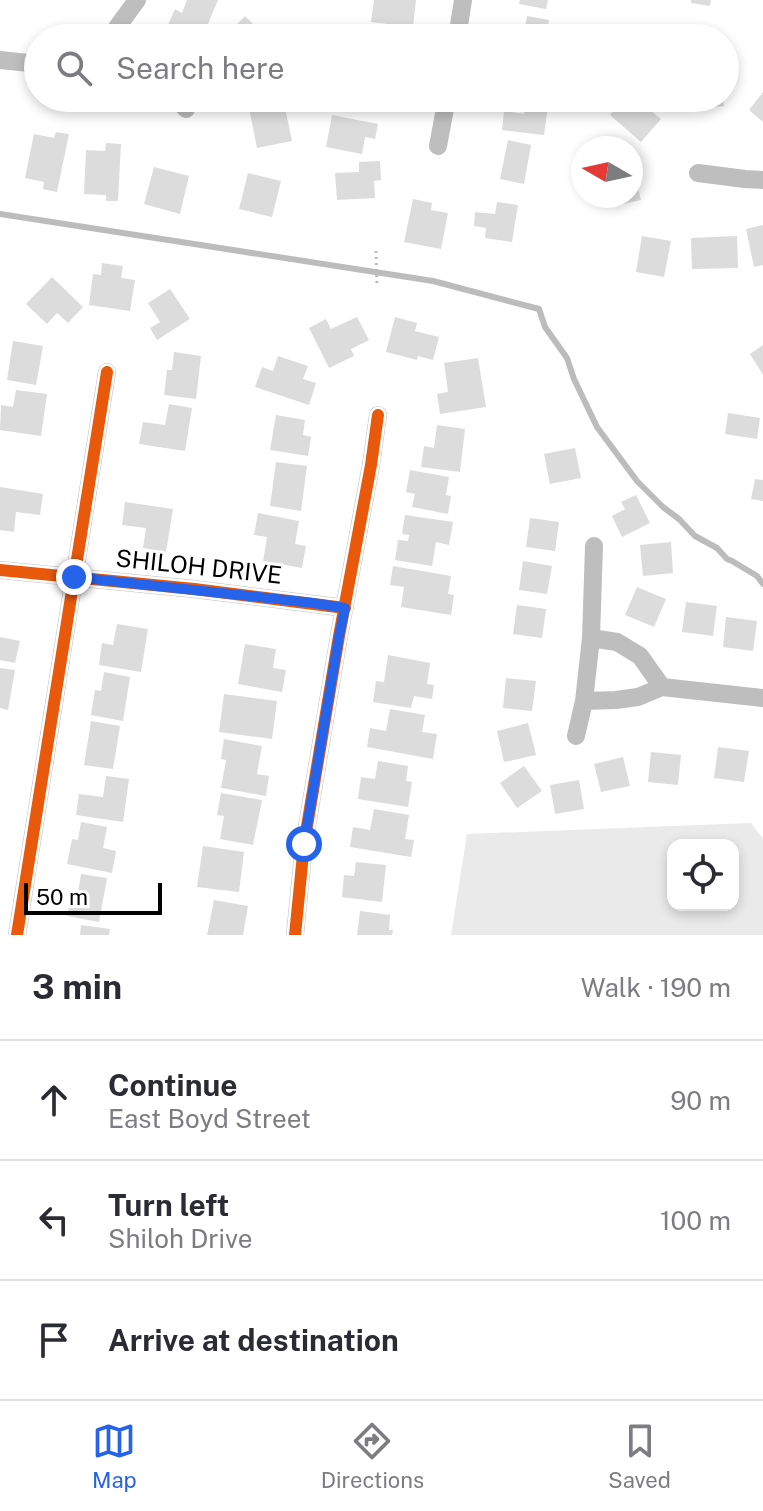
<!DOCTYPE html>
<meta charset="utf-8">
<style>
body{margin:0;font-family:"Public Sans",sans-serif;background:#f2f2f3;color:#2b2b33}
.controls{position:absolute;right:24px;bottom:24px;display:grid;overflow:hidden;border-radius:16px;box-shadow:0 4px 12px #0003}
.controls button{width:72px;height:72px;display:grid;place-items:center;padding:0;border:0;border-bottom:2px solid #e1e1e2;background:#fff;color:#2b2b33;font:40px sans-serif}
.compass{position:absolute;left:571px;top:136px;width:72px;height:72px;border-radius:50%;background:#fff;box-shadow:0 4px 12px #0003;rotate:279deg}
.scale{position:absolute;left:24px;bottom:20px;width:138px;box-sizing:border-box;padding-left:8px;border:4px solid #000;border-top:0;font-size:22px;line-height:28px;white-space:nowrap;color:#000;-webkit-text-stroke:6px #fff;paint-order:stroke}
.stop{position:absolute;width:24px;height:24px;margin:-18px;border:6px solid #2563eb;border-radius:50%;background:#fff}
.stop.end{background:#2563eb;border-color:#fff;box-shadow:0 2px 8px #0008}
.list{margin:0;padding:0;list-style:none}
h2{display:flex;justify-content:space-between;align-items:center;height:104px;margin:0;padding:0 32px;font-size:34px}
h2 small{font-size:26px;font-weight:400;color:#7c7c81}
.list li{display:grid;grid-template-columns:52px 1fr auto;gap:24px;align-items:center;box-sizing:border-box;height:120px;padding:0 32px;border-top:2px solid #e1e1e2}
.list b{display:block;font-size:30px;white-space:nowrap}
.list p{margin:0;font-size:26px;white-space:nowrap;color:#7c7c81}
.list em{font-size:26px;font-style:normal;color:#7c7c81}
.icon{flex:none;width:44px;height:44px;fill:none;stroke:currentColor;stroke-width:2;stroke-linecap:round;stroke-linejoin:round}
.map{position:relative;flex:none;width:763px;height:935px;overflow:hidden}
.search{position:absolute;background:#fff;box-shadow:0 4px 12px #0003;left:24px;right:24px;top:24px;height:88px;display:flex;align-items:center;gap:20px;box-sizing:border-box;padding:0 28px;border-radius:44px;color:#7c7c81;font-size:30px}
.sheet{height:464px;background:#fff}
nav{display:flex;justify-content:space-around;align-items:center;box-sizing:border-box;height:112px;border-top:2px solid #e1e1e2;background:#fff;font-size:22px;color:#7c7c81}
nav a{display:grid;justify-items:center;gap:4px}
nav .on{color:#2563eb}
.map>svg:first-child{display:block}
.green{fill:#eaeaea;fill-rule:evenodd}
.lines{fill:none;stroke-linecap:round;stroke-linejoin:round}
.stream{stroke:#bcbcbc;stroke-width:6}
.building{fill:#dcdcdc}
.path{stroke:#b8b8b8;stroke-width:3;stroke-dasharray:2 4;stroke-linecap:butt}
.minor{stroke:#bebebe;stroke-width:18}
.cycleway-casing{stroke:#fff;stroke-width:17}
.cycleway{stroke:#e8590c;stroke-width:12}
.route{stroke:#2563eb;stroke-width:10}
.labels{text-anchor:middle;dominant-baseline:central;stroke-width:6;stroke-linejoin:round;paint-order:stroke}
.street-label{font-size:24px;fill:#000;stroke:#fff}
</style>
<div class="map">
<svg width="763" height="935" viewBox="0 0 763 935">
<rect width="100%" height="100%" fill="#fff"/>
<!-- green -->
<path class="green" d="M 751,823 L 763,839 L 763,935 L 451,935 L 467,834 ZM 673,845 L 733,845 L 733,905 L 673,905 Z"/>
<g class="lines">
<!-- stream -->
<path class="stream" d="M 0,214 L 433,281 L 539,309 L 545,327 L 567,358 L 574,379 L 597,427 L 637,481 L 663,507 L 679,519 L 695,536 L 717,548 L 727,559 L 732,561 L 757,576 L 763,584"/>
</g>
<!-- building -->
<path class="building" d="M 187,0 L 218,0 L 202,38 L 194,38 L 167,27 L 175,9 L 182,13 Z
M 374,0 L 416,0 L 413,27 L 371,22 Z
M 520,0 L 548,0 L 546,9 L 519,4 Z
M 691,0 L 711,0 L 710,6 L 691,3 Z
M 245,16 L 267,38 L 223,38 Z
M 527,16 L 549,20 L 546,38 L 523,38 Z
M 763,92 L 763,122 L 749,110 Z
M 247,98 L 283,98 L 292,141 L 257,148 Z
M 350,98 L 389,98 L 387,111 L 349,105 Z
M 624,98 L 657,98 L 659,100 L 650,110 L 661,119 L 641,142 L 610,115 Z
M 680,98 L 723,98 L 724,106 L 682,111 Z
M 525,103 L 548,106 L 544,135 L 502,130 L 504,111 L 524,114 Z
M 332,115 L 378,124 L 375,139 L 365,137 L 362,154 L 326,147 Z
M 56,132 L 69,134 L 57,192 L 43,189 L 44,182 L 25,178 L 34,134 L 54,138 Z
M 508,140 L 531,145 L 524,184 L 500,179 Z
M 106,143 L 121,144 L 118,201 L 106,201 L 106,195 L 84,194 L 86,150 L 105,151 Z
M 380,161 L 381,180 L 374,181 L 375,198 L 337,200 L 335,173 L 359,172 L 359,162 Z
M 631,161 L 641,200 L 609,207 L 606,196 L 631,196 Z
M 154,167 L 189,176 L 180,214 L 144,204 Z
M 248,173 L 281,181 L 272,217 L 239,209 Z
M 413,199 L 432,203 L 431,210 L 448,213 L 441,249 L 404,242 Z
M 497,202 L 518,205 L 512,242 L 485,238 L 486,228 L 474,226 L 475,212 L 495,214 Z
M 763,225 L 763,265 L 754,267 L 746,229 Z
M 642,236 L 671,241 L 664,277 L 636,272 Z
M 737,236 L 738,268 L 692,269 L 691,238 Z
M 102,263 L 123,266 L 121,278 L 135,280 L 130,311 L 89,305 L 93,274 L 101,275 Z
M 52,277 L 83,307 L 68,323 L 57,313 L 47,324 L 26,304 Z
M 170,289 L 190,319 L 157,340 L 150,328 L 160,322 L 148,303 Z
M 357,317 L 369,340 L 351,349 L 354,356 L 329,368 L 309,328 L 326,319 L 331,329 Z
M 395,317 L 417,323 L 415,331 L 439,337 L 433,360 L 418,356 L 417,360 L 386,352 Z
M 13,341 L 43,346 L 36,385 L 7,380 Z
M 763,345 L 763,375 L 750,354 Z
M 174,352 L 201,356 L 196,399 L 164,395 L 167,370 L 172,370 Z
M 278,356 L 308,366 L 303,379 L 316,383 L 309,405 L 255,387 L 262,367 L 273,371 Z
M 478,358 L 486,407 L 440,414 L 437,394 L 448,392 L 444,363 Z
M 16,390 L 47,394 L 41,436 L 0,430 L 1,405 L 13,407 Z
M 169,404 L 192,408 L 185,451 L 139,444 L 143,422 L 165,425 Z
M 728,413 L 760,418 L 757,439 L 725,434 Z
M 276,415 L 305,420 L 303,435 L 311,437 L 308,456 L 270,450 Z
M 437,425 L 465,429 L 460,472 L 421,467 L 424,446 L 434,448 Z
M 575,448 L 581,478 L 550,484 L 544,454 Z
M 276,462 L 307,466 L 301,511 L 270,506 Z
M 410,470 L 449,477 L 446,495 L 451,496 L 448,514 L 412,507 L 415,494 L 406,492 Z
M 755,479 L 763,480 L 763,501 L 751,499 Z
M 0,487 L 43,494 L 40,515 L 16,512 L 14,532 L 0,530 Z
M 636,495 L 650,523 L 622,537 L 612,516 L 625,509 L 621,502 Z
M 125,502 L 173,509 L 166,552 L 143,548 L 146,528 L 122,525 Z
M 258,513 L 299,521 L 295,544 L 306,546 L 302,568 L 263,561 L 267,537 L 254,535 Z
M 405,515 L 453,522 L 449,545 L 436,542 L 432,566 L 395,560 L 398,540 L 408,541 L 409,535 L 402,534 Z
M 530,518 L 559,522 L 555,551 L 526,547 Z
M 671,542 L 673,573 L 643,576 L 640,545 Z
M 523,561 L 552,566 L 547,594 L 519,590 Z
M 393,566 L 451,576 L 448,594 L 454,595 L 451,615 L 401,607 L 404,587 L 390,585 Z
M 637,587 L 666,599 L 654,627 L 625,615 Z
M 686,602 L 717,606 L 713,636 L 682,632 Z
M 517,605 L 546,609 L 542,638 L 513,634 Z
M 726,617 L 757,621 L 753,651 L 723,647 Z
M 117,624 L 148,629 L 141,672 L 99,665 L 102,643 L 113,645 Z
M 0,637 L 20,641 L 15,663 L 0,660 Z
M 245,644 L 276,649 L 273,668 L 286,670 L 282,692 L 238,684 Z
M 388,655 L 430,663 L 427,684 L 434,685 L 432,699 L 414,696 L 411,708 L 373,702 L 376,681 L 384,682 Z
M 0,668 L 15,670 L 8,710 L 0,708 Z
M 104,672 L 130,677 L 123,721 L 91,715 L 95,690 L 101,691 Z
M 506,678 L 536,681 L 532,711 L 503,708 Z
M 224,694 L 277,701 L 272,739 L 219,732 Z
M 390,709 L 425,715 L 422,732 L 437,734 L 433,759 L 367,747 L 370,728 L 386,731 Z
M 91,721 L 120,726 L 113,769 L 84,765 Z
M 528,723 L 536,755 L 504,762 L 497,731 Z
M 224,739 L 262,746 L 257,774 L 269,776 L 266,796 L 221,788 L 226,760 L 221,759 Z
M 718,747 L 749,751 L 744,782 L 714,778 Z
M 651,752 L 681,755 L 678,785 L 648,782 Z
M 623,757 L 630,786 L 601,792 L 594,764 Z
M 378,761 L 408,766 L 406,781 L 412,782 L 408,807 L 358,799 L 361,777 L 375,779 Z
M 524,766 L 542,791 L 517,808 L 500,783 Z
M 106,776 L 129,779 L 123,822 L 76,815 L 79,794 L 103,797 Z
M 579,780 L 584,809 L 555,814 L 550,785 Z
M 221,793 L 262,800 L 253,845 L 220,839 L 224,816 L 217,815 Z
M 374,809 L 409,815 L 405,839 L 414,840 L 411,857 L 350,847 L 353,827 L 370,830 Z
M 81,822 L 107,827 L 103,848 L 116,851 L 112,873 L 67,864 L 72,839 L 78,840 Z
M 203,846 L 244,852 L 239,892 L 197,887 Z
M 356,862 L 386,865 L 382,902 L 342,897 L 344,875 L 354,876 Z
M 81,874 L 107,878 L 99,922 L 67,916 L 72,891 L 78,893 Z
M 214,900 L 248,906 L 243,935 L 207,935 Z
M 360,911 L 390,915 L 389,930 L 393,930 L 392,935 L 357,935 Z
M 81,925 L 110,929 L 109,935 L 80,935 Z"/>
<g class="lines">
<!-- path -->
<path class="path" d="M 376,251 L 377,287"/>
<!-- minor -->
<path class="minor" d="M 105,38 L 113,33 L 137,0
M 457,38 L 463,0
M 0,60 L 38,64
M 176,98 L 186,109
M 438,146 L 447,98
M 698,173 L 745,179 L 763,180
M 594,546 L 591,638 L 617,642 L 640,656 L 662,687
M 0,570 L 194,589 L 345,608
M 584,701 L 591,638
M 576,736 L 584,701 L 616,700 L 638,697 L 662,687 L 763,698
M 17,935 L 107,372
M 295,935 L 304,844 L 339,636 L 371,465 L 378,415"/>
<defs>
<path id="cycleway" d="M 0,570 L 194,589 L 345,608
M 17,935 L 107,372
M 295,935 L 304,844 L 339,636 L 371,465 L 378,415"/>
</defs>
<!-- cycleway casing -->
<use href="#cycleway" class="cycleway-casing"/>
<!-- cycleway -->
<use href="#cycleway" class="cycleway"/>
</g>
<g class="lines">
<!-- route -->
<path class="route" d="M 74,577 L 313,603 L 345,608 L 339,636 L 304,844"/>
</g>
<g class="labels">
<!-- street labels -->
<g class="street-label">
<text transform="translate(199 566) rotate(6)">SHILOH DRIVE</text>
</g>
</g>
</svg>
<div class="controls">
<button><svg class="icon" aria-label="locate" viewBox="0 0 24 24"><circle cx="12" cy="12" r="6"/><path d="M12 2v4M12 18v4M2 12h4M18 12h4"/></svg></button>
</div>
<svg class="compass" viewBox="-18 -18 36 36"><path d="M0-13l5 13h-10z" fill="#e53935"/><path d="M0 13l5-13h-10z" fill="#7c7c81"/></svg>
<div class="scale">50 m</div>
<div class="stop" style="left:304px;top:844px"></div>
<div class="stop end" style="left:74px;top:577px"></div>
<div class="search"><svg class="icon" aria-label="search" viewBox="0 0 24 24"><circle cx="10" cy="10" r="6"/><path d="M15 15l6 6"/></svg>Search here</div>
</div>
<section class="sheet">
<h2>3 min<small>Walk · 190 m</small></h2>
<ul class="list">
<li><svg class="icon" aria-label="ahead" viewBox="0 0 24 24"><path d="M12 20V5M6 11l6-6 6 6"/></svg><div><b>Continue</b><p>East Boyd Street</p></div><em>90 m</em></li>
<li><svg class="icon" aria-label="left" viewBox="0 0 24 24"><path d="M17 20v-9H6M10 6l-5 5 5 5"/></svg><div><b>Turn left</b><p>Shiloh Drive</p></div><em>100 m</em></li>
<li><svg class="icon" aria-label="arrive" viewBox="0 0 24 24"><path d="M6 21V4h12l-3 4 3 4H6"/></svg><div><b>Arrive at destination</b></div></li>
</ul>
</section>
<nav>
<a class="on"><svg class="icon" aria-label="map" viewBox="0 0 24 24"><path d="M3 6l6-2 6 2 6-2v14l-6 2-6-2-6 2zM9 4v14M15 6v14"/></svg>Map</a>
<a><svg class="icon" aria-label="directions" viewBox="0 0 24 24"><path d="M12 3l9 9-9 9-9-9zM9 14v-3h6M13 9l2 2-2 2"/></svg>Directions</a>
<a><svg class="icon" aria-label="saved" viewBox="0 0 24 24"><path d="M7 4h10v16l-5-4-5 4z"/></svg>Saved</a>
</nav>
